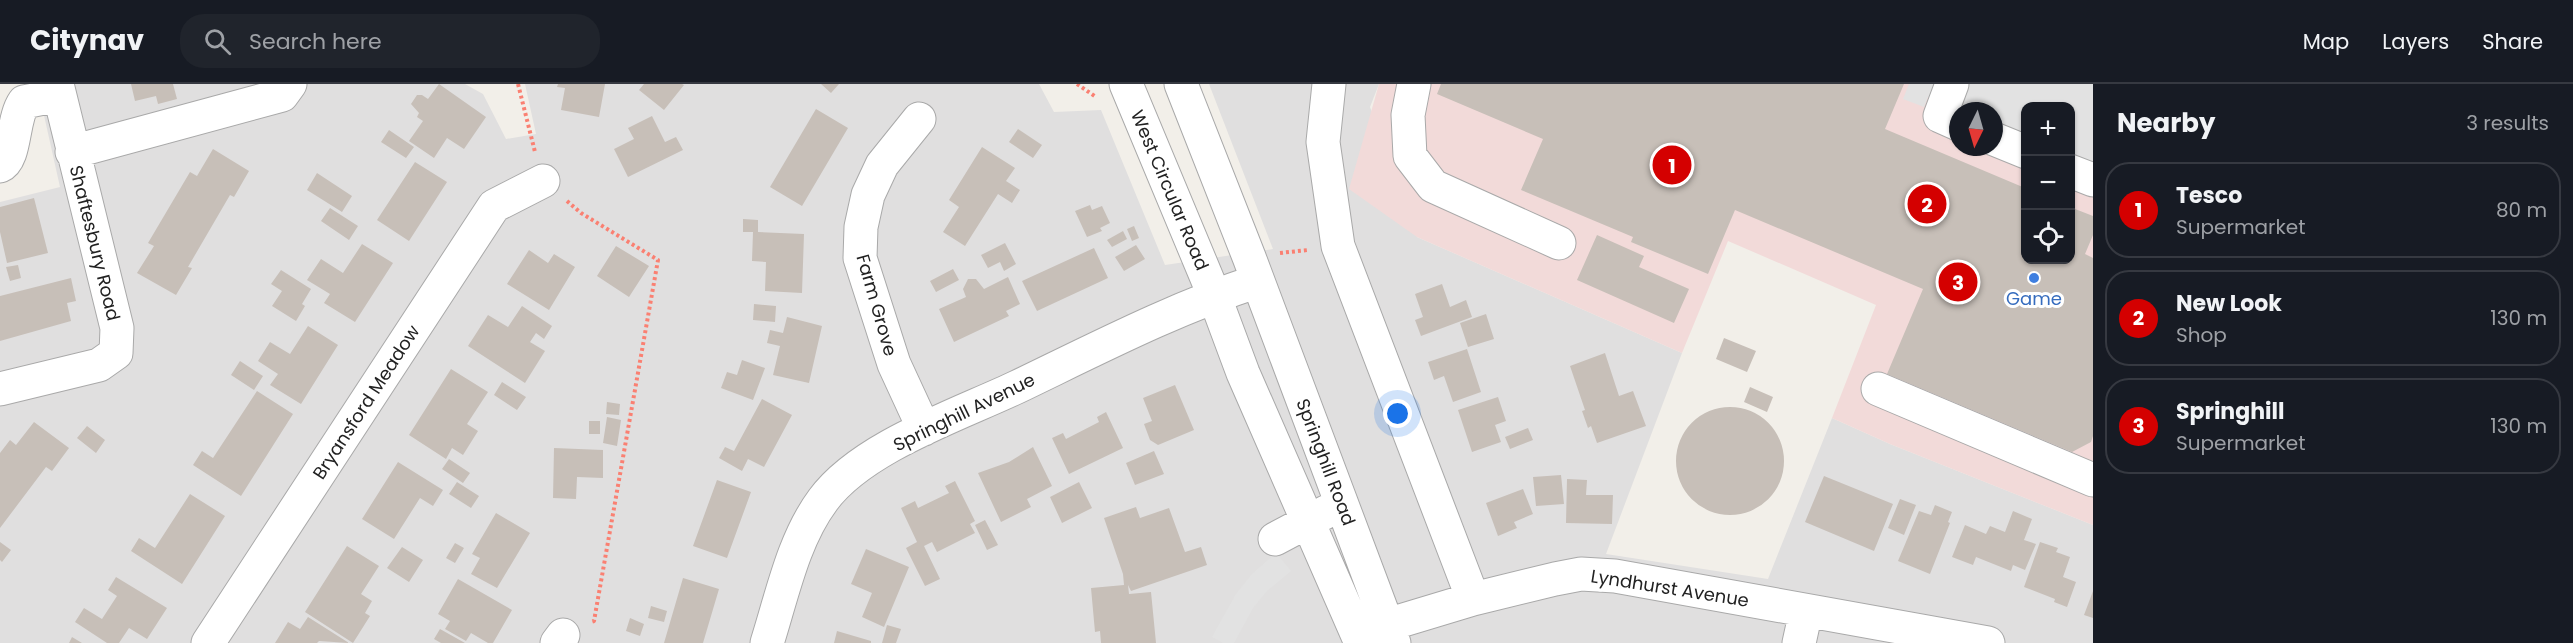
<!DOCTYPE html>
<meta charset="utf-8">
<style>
body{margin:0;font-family:Poppins,sans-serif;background:#20242c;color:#f1f3f6}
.controls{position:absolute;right:18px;top:18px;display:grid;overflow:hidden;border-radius:12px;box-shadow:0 2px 4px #0004}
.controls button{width:54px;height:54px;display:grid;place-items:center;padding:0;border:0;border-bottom:2px solid #363941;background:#171b24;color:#f1f3f6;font:30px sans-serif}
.compass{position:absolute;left:1949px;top:18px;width:54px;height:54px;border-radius:50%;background:#171b24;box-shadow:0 2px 4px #0004;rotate:185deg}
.you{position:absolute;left:1398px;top:330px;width:21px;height:21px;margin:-15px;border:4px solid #fff;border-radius:50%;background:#1a73e8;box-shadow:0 0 0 9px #1a73e833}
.badge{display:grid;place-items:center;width:39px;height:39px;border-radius:50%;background:#d40000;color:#fff;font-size:20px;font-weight:700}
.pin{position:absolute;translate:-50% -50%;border:3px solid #fff;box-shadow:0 2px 6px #0006}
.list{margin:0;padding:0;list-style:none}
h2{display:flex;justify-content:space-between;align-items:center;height:78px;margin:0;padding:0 24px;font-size:26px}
h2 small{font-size:20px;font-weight:400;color:#9ea1a6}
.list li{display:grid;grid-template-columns:39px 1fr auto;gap:18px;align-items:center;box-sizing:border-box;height:96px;margin:0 12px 12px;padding:0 12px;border:2px solid #363941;border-radius:24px}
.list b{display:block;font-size:22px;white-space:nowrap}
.list p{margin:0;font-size:20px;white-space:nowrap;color:#9ea1a6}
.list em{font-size:20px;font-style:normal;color:#9ea1a6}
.icon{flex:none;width:33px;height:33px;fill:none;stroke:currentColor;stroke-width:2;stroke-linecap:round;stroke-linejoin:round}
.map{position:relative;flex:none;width:2093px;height:559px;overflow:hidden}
header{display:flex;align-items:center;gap:36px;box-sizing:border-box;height:84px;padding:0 30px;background:#171b24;border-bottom:2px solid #363941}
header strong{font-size:28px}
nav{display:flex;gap:33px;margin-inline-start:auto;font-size:21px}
.search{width:420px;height:54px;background:#20242c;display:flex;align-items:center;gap:15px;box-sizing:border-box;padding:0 21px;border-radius:24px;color:#9ea1a6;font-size:22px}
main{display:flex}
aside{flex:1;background:#171b24}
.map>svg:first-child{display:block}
.residential{fill:#e0dfdf}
.commercial{fill:#f2dad9;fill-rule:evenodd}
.parking{fill:#e2e2e2}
.building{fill:#c7bfb8}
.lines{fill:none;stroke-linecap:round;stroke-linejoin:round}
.minor-casing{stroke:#a9a9a9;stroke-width:35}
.path{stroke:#fa8072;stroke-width:4;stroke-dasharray:3 3;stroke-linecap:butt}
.minor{stroke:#fff;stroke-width:33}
.shop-dot{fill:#3f7fe0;stroke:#fff;stroke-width:2}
.labels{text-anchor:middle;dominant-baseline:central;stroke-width:6;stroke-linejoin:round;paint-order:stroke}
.street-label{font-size:18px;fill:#222;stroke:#fff}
.shop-label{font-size:18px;fill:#366cbe;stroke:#fff}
</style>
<header>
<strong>Citynav</strong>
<div class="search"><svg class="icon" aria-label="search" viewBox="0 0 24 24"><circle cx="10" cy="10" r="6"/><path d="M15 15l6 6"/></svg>Search here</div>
<nav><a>Map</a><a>Layers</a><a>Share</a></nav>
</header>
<main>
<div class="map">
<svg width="2093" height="559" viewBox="0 0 2093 559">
<rect width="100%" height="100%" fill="#f2efe9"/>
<!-- residential -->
<path class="residential" d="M 37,0 L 465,0 L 483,10 L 506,55 L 536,50 L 525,0 L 1039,0 L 1054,28 L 1101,26 L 1165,181 L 1273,165 L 1209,0 L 1379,0 L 1370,23 L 1417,153 L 1682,269 L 1606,470 L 1768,495 L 1832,334 L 1890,360 L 2093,441 L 2093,559 L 0,559 L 0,118 L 60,103 Z"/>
<!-- commercial -->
<path class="commercial" d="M 1379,0 L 2093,0 L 2093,441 L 1890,360 L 1832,334 L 1876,221 L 1728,157 L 1682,269 L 1417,153 L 1349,105 ZM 2026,22 L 2070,22 L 2070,176 L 2026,176 ZM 1958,27 L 1994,27 L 1994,63 L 1958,63 Z"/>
<!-- parking -->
<path class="parking" d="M 1909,0 L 2093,0 L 2093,82 L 2071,72 L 2070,22 L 2026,22 L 2025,54 L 1994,41 L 1994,27 L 1961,27 L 1928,13 L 1924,23 L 1903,15 Z
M 1276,469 L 1291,487 L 1267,507 L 1253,524 L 1234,559 L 1223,559 L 1212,553 L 1236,510 L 1252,490 Z"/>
<!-- building -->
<path class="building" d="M 131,0 L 173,0 L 177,15 L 158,20 L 156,12 L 135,17 Z
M 439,0 L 486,33 L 464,65 L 447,54 L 434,74 L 409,57 L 423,37 L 417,33 L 419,29 L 411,20 L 417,11 L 422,11 L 428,15 Z
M 558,0 L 605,0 L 599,33 L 561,26 L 565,4 L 557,3 Z
M 644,0 L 682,0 L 684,1 L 664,26 L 639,6 Z
M 821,0 L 839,0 L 831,9 Z
M 1441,0 L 1904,0 L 1885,45 L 2025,104 L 2025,176 L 2070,176 L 2070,123 L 2093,132 L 2093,151 L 2085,170 L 2093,174 L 2093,352 L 2091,358 L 2072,368 L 1887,290 L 1923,205 L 1735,126 L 1708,190 L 1631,158 L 1633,153 L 1521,106 L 1543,55 L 1437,10 Z
M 816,25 L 848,44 L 802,122 L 770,103 Z
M 652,32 L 665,58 L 676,53 L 683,66 L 628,93 L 614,65 L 634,55 L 628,44 Z
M 1018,45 L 1042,61 L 1033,74 L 1009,58 Z
M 389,46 L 414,63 L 406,74 L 381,58 Z
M 982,63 L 1015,84 L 1006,97 L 1020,106 L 1012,119 L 998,110 L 965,162 L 943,148 L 959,123 L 949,116 Z
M 213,65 L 249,87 L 234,113 L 230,111 L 188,183 L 192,184 L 176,211 L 137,189 L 154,162 L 148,159 L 190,88 L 197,92 Z
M 415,78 L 447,98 L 409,157 L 377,136 Z
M 317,89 L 352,112 L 342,128 L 307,106 Z
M 34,114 L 48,169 L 7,179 L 0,148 L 0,123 Z
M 1090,121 L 1092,126 L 1102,122 L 1110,139 L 1100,144 L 1102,147 L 1087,153 L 1075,127 Z
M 330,124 L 358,142 L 349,156 L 321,137 Z
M 743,135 L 758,136 L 758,148 L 804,150 L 802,209 L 765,207 L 766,178 L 752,177 L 753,148 L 743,148 Z
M 1134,142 L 1139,154 L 1132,157 L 1127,145 Z
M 1123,147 L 1127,155 L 1112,163 L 1107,156 Z
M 1597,151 L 1644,172 L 1639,183 L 1689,205 L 1674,239 L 1577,196 Z
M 1005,159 L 1016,180 L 1004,187 L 1000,178 L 988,184 L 981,171 Z
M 362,160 L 393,179 L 355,238 L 324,219 L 330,210 L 307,196 L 321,175 L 343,189 Z
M 1136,161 L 1145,175 L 1124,187 L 1115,173 Z
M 616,162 L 649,182 L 629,213 L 597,192 Z
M 1094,164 L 1108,194 L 1037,227 L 1022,197 Z
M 529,166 L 548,179 L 554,170 L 575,183 L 549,226 L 507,200 Z
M 18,181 L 21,194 L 10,197 L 6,183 Z
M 953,185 L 959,196 L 936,208 L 930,197 Z
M 281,186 L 311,205 L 302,220 L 305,222 L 296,237 L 272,222 L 282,207 L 271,200 Z
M 1008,193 L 1020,220 L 1006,227 L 1009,232 L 954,258 L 939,225 L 966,213 L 963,205 L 968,195 L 976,195 L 984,205 Z
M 71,194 L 76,217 L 67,219 L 71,237 L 0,257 L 0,212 Z
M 1442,200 L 1450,223 L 1466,216 L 1472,233 L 1421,252 L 1415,236 L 1423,233 L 1415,210 Z
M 754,220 L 776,222 L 775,238 L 753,236 Z
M 522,222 L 552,242 L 544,255 L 536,249 L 530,258 L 545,267 L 525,299 L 468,262 L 488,231 L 508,243 Z
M 1486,230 L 1494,255 L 1468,263 L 1460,239 Z
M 787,233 L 822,242 L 809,299 L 773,291 L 780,262 L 767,259 L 770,246 L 783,249 Z
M 308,242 L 338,261 L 301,320 L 270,301 L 278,290 L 258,277 L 270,258 L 290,270 Z
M 1724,254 L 1756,267 L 1747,288 L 1716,275 Z
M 1467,265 L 1481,308 L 1453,318 L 1444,292 L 1434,296 L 1428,278 Z
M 1605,269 L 1619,312 L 1633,307 L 1646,342 L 1597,359 L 1591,342 L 1588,344 L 1582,327 L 1585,326 L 1570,282 Z
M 742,276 L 765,284 L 753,316 L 721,304 L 727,288 L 737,291 Z
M 240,277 L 263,292 L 254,306 L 231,291 Z
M 451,285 L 488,308 L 467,340 L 478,347 L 463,371 L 452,364 L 446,375 L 409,351 Z
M 502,298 L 526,313 L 517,326 L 494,311 Z
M 1175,301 L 1194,346 L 1158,361 L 1150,356 L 1144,340 L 1152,337 L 1143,314 Z
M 1750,303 L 1773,313 L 1767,328 L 1744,318 Z
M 257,307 L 293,330 L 241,412 L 193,381 L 202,367 L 213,374 Z
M 1498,313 L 1506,337 L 1495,341 L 1501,358 L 1472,368 L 1458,326 Z
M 762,315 L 792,331 L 764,383 L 748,375 L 742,387 L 719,374 L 725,363 L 734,367 Z
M 607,318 L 620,320 L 619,331 L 606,330 Z
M1676 377a54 54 0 1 1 108 0a54 54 0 1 1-108 0Z
M 1106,328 L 1123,364 L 1069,390 L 1052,354 L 1063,349 L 1066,355 L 1099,338 L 1097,333 Z
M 607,333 L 621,336 L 617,362 L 603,359 Z
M 589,337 L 600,337 L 600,350 L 589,350 Z
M 34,338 L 69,364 L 52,387 L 46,383 L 0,444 L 0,369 L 10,356 L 16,361 Z
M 87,342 L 105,356 L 96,369 L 77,354 Z
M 1528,344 L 1533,356 L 1510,365 L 1505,353 Z
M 1033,363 L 1052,402 L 1027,415 L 1031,423 L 1001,438 L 978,389 L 1009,378 Z
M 554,364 L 603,366 L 603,394 L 577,393 L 576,415 L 553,414 Z
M 1154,367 L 1164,390 L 1135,401 L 1126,379 Z
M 449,375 L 470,389 L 463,399 L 442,385 Z
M 398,378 L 443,406 L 433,422 L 420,414 L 394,455 L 362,435 Z
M 1561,391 L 1564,420 L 1536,422 L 1533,393 Z
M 1824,392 L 1893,420 L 1874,467 L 1805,438 Z
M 1567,395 L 1587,396 L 1586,411 L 1613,411 L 1612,440 L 1566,439 Z
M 717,396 L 751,408 L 727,474 L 693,462 Z
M 955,397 L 975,437 L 970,440 L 975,449 L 937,468 L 932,458 L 924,462 L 940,495 L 925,502 L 906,464 L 917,458 L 901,424 L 915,417 L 918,424 L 949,409 L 945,402 Z
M 457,398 L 479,412 L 471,424 L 449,410 Z
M 1079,398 L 1092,424 L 1062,439 L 1050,413 Z
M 1523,405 L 1533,430 L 1514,438 L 1517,444 L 1498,452 L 1486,419 Z
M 190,410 L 225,432 L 182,500 L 131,467 L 139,454 L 155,464 Z
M 1900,415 L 1916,421 L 1904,451 L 1888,444 Z
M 1935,421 L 1952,428 L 1948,438 L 1950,439 L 1930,490 L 1898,477 L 1919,427 L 1931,431 Z
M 1136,423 L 1140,434 L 1169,424 L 1185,468 L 1201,463 L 1207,481 L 1131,507 L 1128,501 L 1129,510 L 1151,508 L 1156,559 L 1101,559 L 1100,547 L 1095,548 L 1091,504 L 1124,501 L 1123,490 L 1104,434 Z
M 2013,427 L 2032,435 L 2024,456 L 2036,460 L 2025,486 L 2013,481 L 2011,487 L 1976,473 L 1973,481 L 1952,473 L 1965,441 L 1986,450 L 1990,442 L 2005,448 Z
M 496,429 L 530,449 L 497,504 L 471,490 L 480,474 L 472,470 Z
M 985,436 L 998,461 L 987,466 L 975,441 Z
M 0,458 L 11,466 L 2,478 L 0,476 Z
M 2040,458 L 2058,464 L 2056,468 L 2070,473 L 2063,493 L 2076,498 L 2067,523 L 2054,518 L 2055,515 L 2024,503 Z
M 455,459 L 464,464 L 455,479 L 446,474 Z
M 347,462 L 379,482 L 361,510 L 372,517 L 365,529 L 370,532 L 353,559 L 305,528 Z
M 402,463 L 423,476 L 409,498 L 387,484 Z
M 866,465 L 909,483 L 884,543 L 862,533 L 872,509 L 851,500 Z
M 116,493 L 167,524 L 147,555 L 129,544 L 119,559 L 107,559 L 75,538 L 84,524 L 102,535 L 117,512 L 108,506 Z
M 683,494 L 719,505 L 703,559 L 664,559 Z
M 458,495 L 512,526 L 493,559 L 488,559 L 471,549 L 466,557 L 445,545 L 450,537 L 438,530 Z
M 2093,507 L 2093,534 L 2084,531 Z
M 651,522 L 667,527 L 664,538 L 648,534 Z
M 308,533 L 349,559 L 319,557 L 317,559 L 275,559 L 288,538 L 300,545 Z
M 630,534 L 644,540 L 640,552 L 626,547 Z
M 887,541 L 901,545 L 896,559 L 882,559 Z
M 440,545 L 465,559 L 441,559 L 434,555 Z
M 837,547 L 871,557 L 871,559 L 834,559 Z
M 72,553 L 82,559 L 69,559 Z"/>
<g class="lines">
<defs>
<path id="minor" d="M 1126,0 L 1214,211 L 1243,289 L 1361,559
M 1181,0 L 1249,173 L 1394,559
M 1329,0 L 1323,58 L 1338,162 L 1473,515
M 1414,0 L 1408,31 L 1410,72 L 1433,102 L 1559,159
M 1952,0 L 1940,32 L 1958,40
M 919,35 L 882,81 L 868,111 L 861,143 L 860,174 L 894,280 L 924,345
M 1994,55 L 2026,68
M 72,68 L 282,11 L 290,0
M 0,82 C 16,75 12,35 24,18 L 58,11
M 2070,87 L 2093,96
M 0,305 L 99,281 L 116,269 L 117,244 L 57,0
M 1878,305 L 2093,396
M 1275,455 L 1326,428
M 1357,550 L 1473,515 L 1555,495 L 1581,490 L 1615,492 L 1988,559
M 208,559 L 494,122 L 543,97
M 557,559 L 563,551
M 767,559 C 782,512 793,456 823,416 C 862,363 958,331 1017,303 C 1096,265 1175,224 1258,197
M 1799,559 L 1806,527"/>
</defs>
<!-- minor casing -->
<use href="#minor" class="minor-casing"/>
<!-- path -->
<path class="path" d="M 518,0 L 535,68
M 1077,0 L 1096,13
M 567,117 L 581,129 L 658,176 L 594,537 L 591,538
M 1280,169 L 1308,166"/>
<!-- minor -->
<use href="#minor" class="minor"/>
</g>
<!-- markers -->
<circle class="shop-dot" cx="2034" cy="194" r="6"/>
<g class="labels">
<!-- street labels -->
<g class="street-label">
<text transform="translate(1170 106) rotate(67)">West Circular Road</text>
<text transform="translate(95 159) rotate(76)">Shaftesbury Road</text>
<text transform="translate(877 221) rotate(74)">Farm Grove</text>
<text transform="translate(366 318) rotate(-57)">Bryansford Meadow</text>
<text transform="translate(964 328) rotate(-26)">Springhill Avenue</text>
<text transform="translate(1326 378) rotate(69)">Springhill Road</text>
<text transform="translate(1670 504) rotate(9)">Lyndhurst Avenue</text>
</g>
<!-- shop labels -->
<g class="shop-label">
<text x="2034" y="214">Game</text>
</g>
</g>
</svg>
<div class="controls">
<button>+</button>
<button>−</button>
<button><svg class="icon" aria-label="locate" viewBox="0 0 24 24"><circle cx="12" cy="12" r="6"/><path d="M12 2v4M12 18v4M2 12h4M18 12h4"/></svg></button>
</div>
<svg class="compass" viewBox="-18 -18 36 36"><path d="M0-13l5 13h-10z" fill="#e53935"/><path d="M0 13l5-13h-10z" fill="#9ea1a6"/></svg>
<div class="you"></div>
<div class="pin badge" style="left:1672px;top:81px">1</div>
<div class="pin badge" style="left:1927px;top:120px">2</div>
<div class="pin badge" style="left:1958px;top:198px">3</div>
</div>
<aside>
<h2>Nearby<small>3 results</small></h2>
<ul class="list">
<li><span class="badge">1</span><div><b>Tesco</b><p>Supermarket</p></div><em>80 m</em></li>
<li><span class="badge">2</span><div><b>New Look</b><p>Shop</p></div><em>130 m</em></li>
<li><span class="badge">3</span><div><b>Springhill</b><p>Supermarket</p></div><em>130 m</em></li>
</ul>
</aside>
</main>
